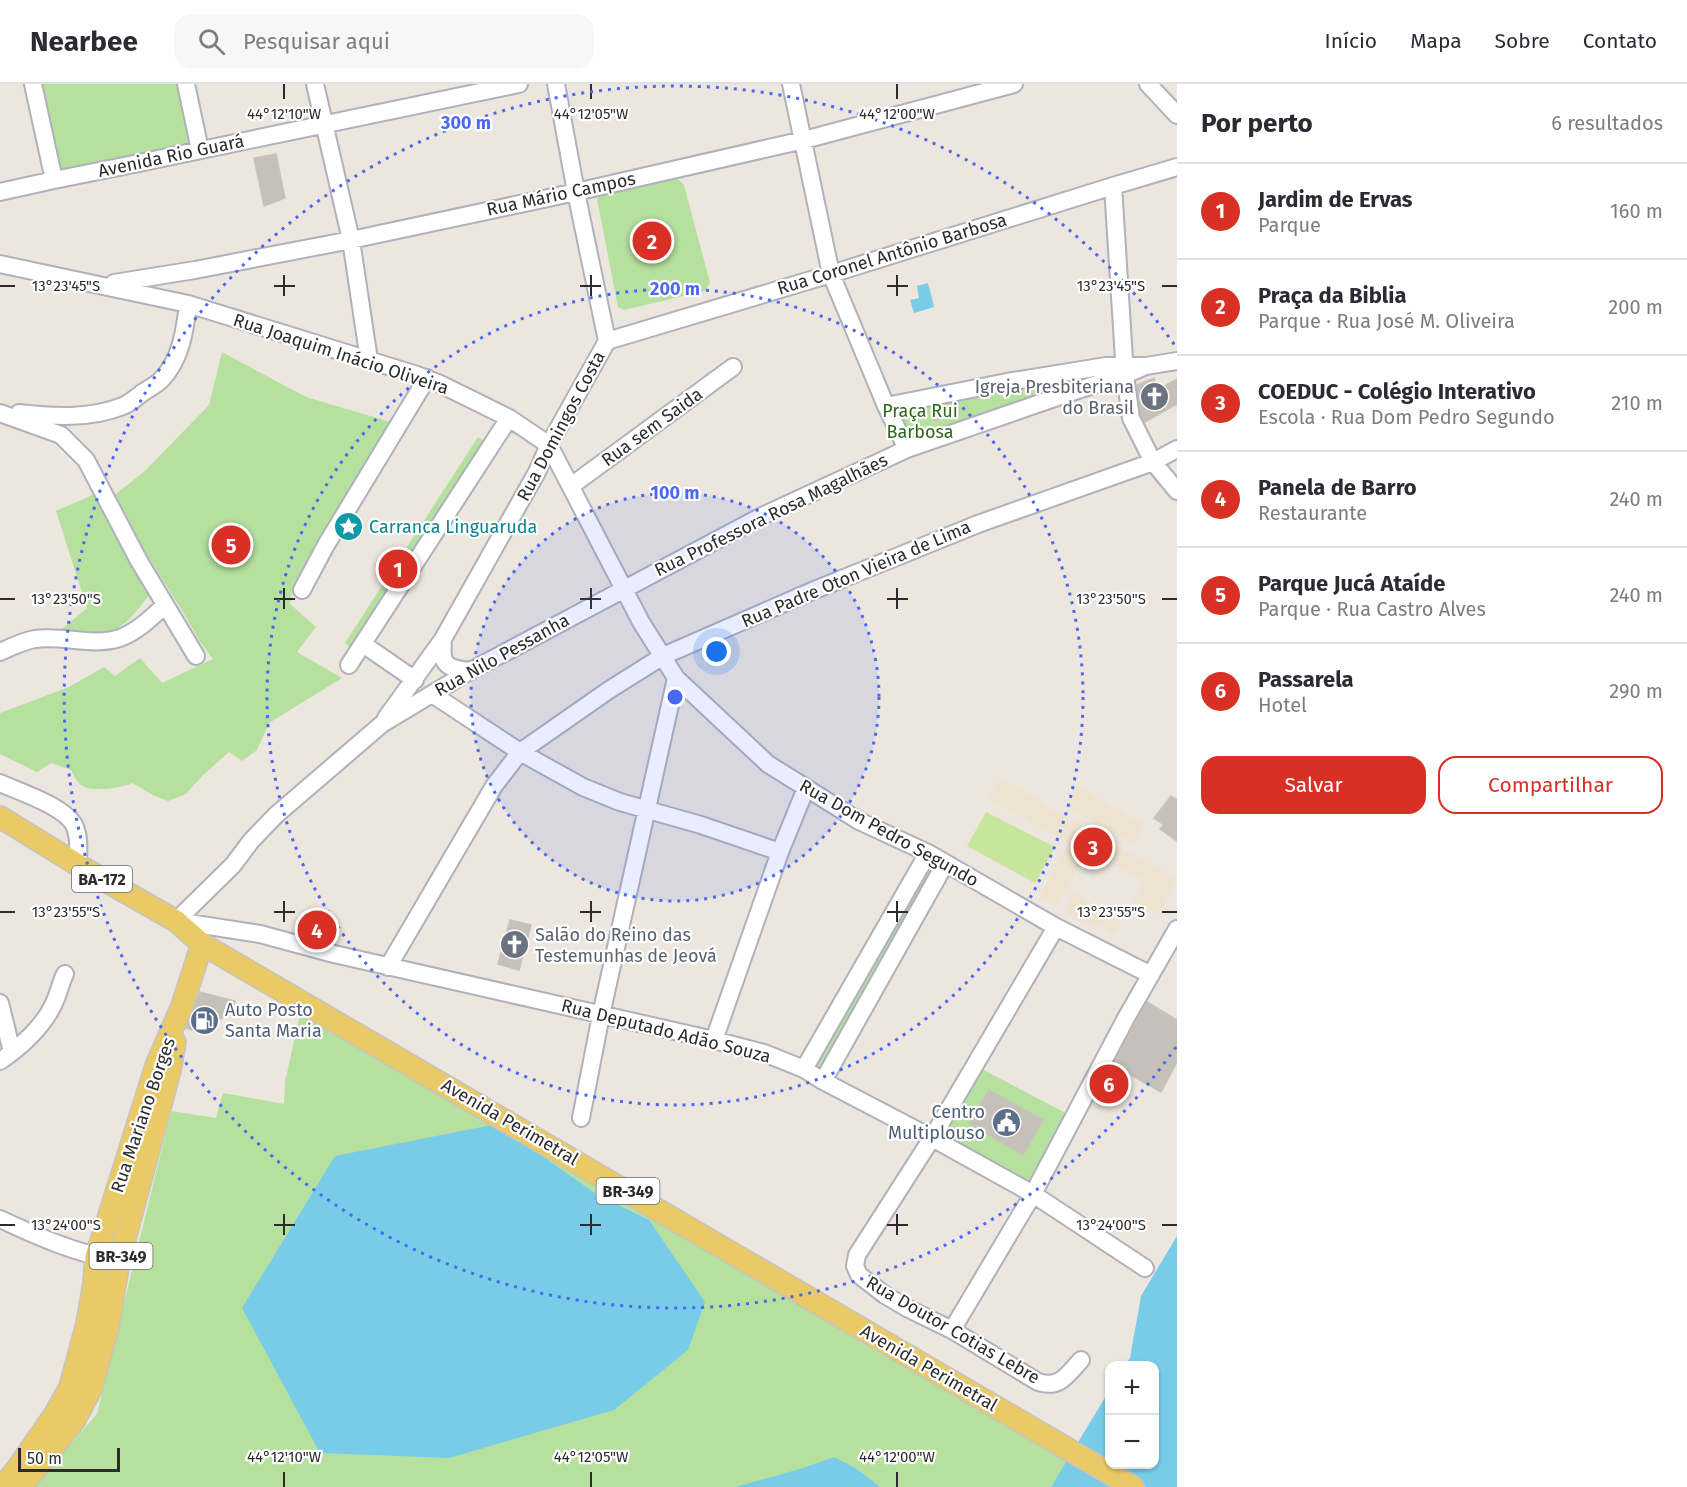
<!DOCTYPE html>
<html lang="pt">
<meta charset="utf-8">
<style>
body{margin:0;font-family:"Fira Sans",sans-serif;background:#f7f7f7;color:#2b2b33}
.controls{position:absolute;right:18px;bottom:18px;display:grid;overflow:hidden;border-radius:12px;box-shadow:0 2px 4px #0004}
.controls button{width:54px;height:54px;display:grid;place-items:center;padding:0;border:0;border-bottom:2px solid #e1e1e2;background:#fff;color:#2b2b33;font:30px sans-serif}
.scale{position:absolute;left:18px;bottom:15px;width:102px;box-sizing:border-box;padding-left:6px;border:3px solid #2c2c2c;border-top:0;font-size:16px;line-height:21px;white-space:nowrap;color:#2c2c2c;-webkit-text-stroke:4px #fff;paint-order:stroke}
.you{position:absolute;left:717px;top:568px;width:21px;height:21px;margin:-15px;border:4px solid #fff;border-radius:50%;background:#1a73e8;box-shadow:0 0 0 9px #1a73e833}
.badge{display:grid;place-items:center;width:39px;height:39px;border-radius:50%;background:#d93025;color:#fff;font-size:20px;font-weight:700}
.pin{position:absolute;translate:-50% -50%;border:3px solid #fff;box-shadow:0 2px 6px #0006}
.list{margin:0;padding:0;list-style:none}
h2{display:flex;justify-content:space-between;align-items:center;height:78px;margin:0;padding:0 24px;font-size:26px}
h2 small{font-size:20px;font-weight:400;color:#7c7c81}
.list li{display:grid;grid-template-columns:39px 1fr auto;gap:18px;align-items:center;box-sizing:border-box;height:96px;padding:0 24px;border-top:2px solid #e1e1e2}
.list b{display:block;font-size:22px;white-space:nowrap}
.list p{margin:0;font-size:20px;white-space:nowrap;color:#7c7c81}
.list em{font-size:20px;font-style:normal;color:#7c7c81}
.actions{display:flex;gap:12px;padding:18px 24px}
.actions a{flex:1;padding:14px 0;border:2px solid #d93025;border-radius:18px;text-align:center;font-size:21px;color:#d93025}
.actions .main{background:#d93025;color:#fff}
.icon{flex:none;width:33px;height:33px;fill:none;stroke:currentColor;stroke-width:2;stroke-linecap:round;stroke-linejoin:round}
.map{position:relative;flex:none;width:1177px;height:1403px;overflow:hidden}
header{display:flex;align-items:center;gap:36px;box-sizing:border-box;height:84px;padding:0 30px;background:#fff;border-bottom:2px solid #e1e1e2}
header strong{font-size:28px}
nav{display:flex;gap:33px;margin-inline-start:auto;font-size:21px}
.search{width:420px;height:54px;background:#f7f7f7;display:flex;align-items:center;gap:15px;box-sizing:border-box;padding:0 21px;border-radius:18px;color:#7c7c81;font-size:22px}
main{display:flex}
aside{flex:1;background:#fff}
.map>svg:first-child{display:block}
.education{fill:#ede3cf}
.green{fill:#b5e09e}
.pitch{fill:#c7e69b}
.water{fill:#78cce8}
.building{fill:#c5c1ba;stroke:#c8c2b8;stroke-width:1.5}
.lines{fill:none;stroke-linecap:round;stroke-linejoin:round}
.minor-casing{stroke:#afb1bb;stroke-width:20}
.major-casing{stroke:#c4c4c4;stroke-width:24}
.minor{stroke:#fff;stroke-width:16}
.major{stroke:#e9ca67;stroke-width:21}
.ticks{fill:none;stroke:#2c2c2c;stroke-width:2}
.ring{fill:none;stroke:#4869f0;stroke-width:3;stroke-dasharray:3 6}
.labels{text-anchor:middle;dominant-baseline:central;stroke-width:4.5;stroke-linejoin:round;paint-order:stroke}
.shield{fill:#fff;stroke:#6b6b6b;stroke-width:1.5}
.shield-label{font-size:16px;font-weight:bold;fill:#2c2c2c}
.street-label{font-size:18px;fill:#2c2c2c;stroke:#fff}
.worship-label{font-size:18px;fill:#5b616d;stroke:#fff;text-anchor:end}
.park-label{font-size:18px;fill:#2e661e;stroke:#fff}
.culture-label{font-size:18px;fill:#0d838f;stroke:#fff;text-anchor:start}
.service-label{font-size:18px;fill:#4e5e75;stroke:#fff;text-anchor:start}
.ticks-label{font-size:15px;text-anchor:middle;fill:#2c2c2c;stroke:#fff;stroke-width:4.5;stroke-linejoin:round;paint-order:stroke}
.centre{fill:#4869f0;stroke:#fff;stroke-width:3}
.ring-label{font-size:18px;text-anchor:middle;font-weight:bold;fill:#4869f0;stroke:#fff;stroke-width:4.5;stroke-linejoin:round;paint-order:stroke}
</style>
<header>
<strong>Nearbee</strong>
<div class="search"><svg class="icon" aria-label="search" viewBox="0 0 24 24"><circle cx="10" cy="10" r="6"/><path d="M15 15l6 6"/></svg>Pesquisar aqui</div>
<nav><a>Início</a><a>Mapa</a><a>Sobre</a><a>Contato</a></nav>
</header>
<main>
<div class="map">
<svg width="1177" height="1403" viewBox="0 0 1177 1403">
<rect width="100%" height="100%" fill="#ece6df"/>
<!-- education -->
<path class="education" d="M 1001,695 L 1042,717 L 1041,720 L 1177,795 L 1159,830 L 1133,817 L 1144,796 L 1087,768 L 1057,822 L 1039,812 L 1069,759 L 989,715 Z
M 1076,702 L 1144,741 L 1134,759 L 1065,722 Z
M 1074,809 L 1106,828 L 1105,830 L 1121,839 L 1114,851 L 1102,844 L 1104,841 L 1101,839 L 1097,845 L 1064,827 Z"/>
<!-- green -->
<path class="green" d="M 33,0 L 186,0 L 200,66 L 54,96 Z
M 676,93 L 684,101 L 710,199 L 705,207 L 624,226 L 618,223 L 597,115 L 602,108 Z
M 222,268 L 306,313 L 394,339 L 292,509 L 290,520 L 316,543 L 297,568 L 342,594 L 269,639 L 257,666 L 242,677 L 229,668 L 202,692 L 186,710 L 168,717 L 155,712 L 132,699 C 123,704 92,708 83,702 C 77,699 74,692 71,686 L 51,679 L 37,688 L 0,670 L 0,629 L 69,603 L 104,583 L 115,592 L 140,574 L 162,599 L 213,575 L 199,556 L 183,528 L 111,414 L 146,386 L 209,321 Z
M 1124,282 L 907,365 L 886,322 Z
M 478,353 L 484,357 L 352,565 L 345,559 Z
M 95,410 L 152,507 C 120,550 116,553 62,545 L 87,524 L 56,427 Z
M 928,769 L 945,780 L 823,997 L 804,985 Z
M 301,926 L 1074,1382 L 1064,1403 L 33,1403 L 97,1330 L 171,1027 L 216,1034 L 223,1009 L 284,1020 L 285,998 Z
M 974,981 L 1073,1033 L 1033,1110 L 932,1054 Z"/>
<!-- pitch -->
<path class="pitch" d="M 986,728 L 1055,763 L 1035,799 L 967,762 Z"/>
<!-- water -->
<path class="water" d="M 928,199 L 934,223 L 914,229 L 910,216 L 919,214 L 917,202 Z
M 497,1040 L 596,1110 L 649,1136 L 705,1218 L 688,1266 L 614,1326 L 449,1374 L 320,1369 L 242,1224 L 335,1072 Z
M 1177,1152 L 1177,1403 L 1051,1403 L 1109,1307 L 1110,1380 L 1154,1380 L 1154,1282 L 1125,1281 L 1130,1274 L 1141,1212 Z
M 834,1373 L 857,1385 L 880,1403 L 736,1403 L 803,1384 Z"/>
<!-- building -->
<path class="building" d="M 276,70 L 285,114 L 264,122 L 254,74 Z
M 1154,294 L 1157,306 L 1177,295 L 1177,320 L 1145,338 L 1141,331 L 1137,301 Z
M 957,319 L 960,329 L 934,337 L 931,325 Z
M 1171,712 L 1177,716 L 1177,757 L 1160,745 L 1164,741 L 1154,734 Z
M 510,836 L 531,841 L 519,886 L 498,880 Z
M 200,908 L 235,917 L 232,928 L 199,948 L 186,944 Z
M 1147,918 L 1177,936 L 1177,978 L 1161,1008 L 1113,981 Z
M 989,1006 L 1043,1036 L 1023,1071 L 969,1039 Z"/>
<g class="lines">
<defs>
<path id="minor" d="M 33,0 L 54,96
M 186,0 L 200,66
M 315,0 L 351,156 L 369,276
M 556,0 L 576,108 L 607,257
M 791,0 L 831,190 L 886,322 L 907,365
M 1148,0 L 1177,31
M 1113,102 L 1125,291 L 1131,334 L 1153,378 L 1177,407
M 0,108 L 54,96 L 129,81 L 519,0
M 0,180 L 188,220 L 417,291 L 438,299 L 509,334 L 549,361 L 641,538 L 676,594 L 768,680 L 859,737 L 928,769 L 1056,843 L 1151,891
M 114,199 L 195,186 L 351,156 L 576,108 L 804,56 L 1014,0
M 607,257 L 831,190 L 1113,102 L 1177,83
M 886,322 L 1007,298 L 1106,282 L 1146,282 L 1177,277
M 0,329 L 61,351 L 86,376 L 139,477 L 196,572
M 19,329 C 54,333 90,335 123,322 C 130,319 136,314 142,309 C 148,305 156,301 161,296 C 181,276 185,246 188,220
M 571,402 L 733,283
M 302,506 L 326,461 L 427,294
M 443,555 C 441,580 444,584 470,587
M 363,560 L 415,596
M 0,568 C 11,563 23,557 35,555 C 63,551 93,563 120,554 C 137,548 152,533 165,521
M 349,581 L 509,334
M 432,610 L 520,668 L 583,703 L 620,718 L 701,741 L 780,768
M 386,634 L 443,555 L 537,388 L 549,361 L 607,257
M 0,699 C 20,708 67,723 75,743 C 80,755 78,769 78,781
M 176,837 L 233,781 L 251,757 L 276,731 L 382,640 L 470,587 L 762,432 L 907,365 L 1075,307 L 1125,291 L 1146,282
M 176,837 L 260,850 L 334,870 L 714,956 L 764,969 L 804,985 L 823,997 L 932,1054 L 1033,1110 L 1145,1184
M 1056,843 L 932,1054 L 857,1171 L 855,1182 L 859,1191 L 885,1211 L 907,1224 L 952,1246 L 1038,1298 C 1060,1305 1067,1291 1081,1276
M 388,883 L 494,702 L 520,668 L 609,606 L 663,572 L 812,507 L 978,440 L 1153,378 L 1177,365
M 0,919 L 12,968
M 714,956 L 780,768 L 806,704
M 0,977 C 21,963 45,941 55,917 C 59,908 61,898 65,890
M 804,985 L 928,769
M 823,997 L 945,780
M 581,1034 L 601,931 L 676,594
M 0,1135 C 38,1153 78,1170 119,1177
M 952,1246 L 1033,1110 L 1126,934 L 1177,845"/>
<path id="major" d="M 0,733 L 78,781 L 176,837 L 202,860 L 1133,1403
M 2,1403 L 17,1385 L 55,1330 L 70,1303 L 87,1240 L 94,1199 L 96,1173 L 156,982 L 182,922 L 202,860
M 21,1403 L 74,1337 L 91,1305 L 108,1243 L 119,1177 L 170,986 L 175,958"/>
</defs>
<!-- minor casing -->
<use href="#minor" class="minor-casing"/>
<!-- major casing -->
<use href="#major" class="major-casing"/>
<!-- minor -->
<use href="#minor" class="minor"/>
<!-- major -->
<use href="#major" class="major"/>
</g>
<!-- ticks -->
<path class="ticks" d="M 284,0 L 284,15M 591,0 L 591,15M 897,0 L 897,15M 284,191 L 284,212M 591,191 L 591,212M 897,191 L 897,212M 0,202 L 15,202M 274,202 L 295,202M 580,202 L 601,202M 887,202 L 908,202M 1162,202 L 1177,202M 284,504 L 284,525M 591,504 L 591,525M 897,504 L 897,525M 0,515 L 15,515M 274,515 L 295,515M 580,515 L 601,515M 887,515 L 908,515M 1162,515 L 1177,515M 284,817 L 284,838M 591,817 L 591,838M 897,817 L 897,838M 0,828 L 15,828M 274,828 L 295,828M 580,828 L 601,828M 887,828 L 908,828M 1162,828 L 1177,828M 284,1130 L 284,1151M 591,1130 L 591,1151M 897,1130 L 897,1151M 0,1141 L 15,1141M 274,1141 L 295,1141M 580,1141 L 601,1141M 887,1141 L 908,1141M 1162,1141 L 1177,1141M 284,1388 L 284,1403M 591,1388 L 591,1403M 897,1388 L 897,1403"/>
<!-- distance rings -->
<circle cx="675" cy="613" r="204" fill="#4869f0" fill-opacity=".12"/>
<g class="ring">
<circle cx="675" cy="613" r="204"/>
<circle cx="675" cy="613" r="408"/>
<path d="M1176 963A611 611 0 1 1 1176 263"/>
</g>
<!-- icons -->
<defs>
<symbol id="church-disc" viewBox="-11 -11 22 22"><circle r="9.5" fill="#6b7280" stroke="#fff"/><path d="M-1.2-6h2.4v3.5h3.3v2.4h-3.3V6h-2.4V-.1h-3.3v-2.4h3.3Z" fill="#fff"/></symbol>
<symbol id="sight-disc" viewBox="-11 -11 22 22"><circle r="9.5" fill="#0f9aa8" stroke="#fff"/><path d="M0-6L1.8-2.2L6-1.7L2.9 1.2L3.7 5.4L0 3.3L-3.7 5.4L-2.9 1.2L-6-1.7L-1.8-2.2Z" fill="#fff"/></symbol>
<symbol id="fuel-disc" viewBox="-11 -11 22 22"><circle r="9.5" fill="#5c6f8a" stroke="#fff"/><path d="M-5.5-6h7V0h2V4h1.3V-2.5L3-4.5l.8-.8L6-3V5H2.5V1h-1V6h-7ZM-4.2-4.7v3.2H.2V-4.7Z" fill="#fff"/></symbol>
<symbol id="civic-disc" viewBox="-11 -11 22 22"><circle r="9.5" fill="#5c6f8a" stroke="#fff"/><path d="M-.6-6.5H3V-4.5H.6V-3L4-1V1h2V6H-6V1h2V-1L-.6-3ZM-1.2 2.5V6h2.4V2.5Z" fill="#fff"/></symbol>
</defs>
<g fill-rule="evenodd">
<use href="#church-disc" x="1138" y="296" width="33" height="33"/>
<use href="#sight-disc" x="332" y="426" width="33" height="33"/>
<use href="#church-disc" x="498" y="844" width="33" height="33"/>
<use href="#fuel-disc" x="188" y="920" width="33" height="33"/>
<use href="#civic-disc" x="990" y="1022" width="33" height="33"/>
</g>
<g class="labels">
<!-- shield labels -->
<g class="shield">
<rect x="72" y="782" width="60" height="26" rx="4.5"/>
<rect x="596.5" y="1094" width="63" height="26" rx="4.5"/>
<rect x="89.5" y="1159" width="63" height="26" rx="4.5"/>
</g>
<g class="shield-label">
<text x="102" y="795">BA-172</text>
<text x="628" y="1107">BR-349</text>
<text x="121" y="1172">BR-349</text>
</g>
<!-- street labels -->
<g class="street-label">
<text transform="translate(171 72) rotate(-12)">Avenida Rio Guará</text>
<text transform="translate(561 110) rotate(-12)">Rua Mário Campos</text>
<text transform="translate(892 170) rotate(-17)">Rua Coronel Antônio Barbosa</text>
<text transform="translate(341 270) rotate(18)">Rua Joaquim Inácio Oliveira</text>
<text transform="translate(561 342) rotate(-62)">Rua Domingos Costa</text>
<text transform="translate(652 343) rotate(-36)">Rua sem Saida</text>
<text transform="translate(771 431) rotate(-26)">Rua Professora Rosa Magalhães</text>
<text transform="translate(856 490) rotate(-23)">Rua Padre Oton Vieira de Lima</text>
<text transform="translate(502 571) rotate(-29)">Rua Nilo Pessanha</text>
<text transform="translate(889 749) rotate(29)">Rua Dom Pedro Segundo</text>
<text transform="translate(666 947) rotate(14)">Rua Deputado Adão Souza</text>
<text transform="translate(143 1031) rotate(-71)">Rua Mariano Borges</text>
<text transform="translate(510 1038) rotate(30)">Avenida Perimetral</text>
<text transform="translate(953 1246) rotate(30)">Rua Doutor Cotias Lebre</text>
<text transform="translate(929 1284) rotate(30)">Avenida Perimetral</text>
</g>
<!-- worship labels -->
<g class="worship-label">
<text x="1134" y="303">Igreja Presbiteriana<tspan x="1134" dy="21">do Brasil</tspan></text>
<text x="535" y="851" text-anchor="start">Salão do Reino das<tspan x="535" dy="21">Testemunhas de Jeová</tspan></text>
</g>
<!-- park labels -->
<g class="park-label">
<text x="920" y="327">Praça Rui<tspan x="920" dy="21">Barbosa</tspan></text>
</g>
<!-- culture labels -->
<g class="culture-label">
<text x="369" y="443">Carranca Linguaruda</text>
</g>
<!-- service labels -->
<g class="service-label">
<text x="225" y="926">Auto Posto<tspan x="225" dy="21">Santa Maria</tspan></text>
<text x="985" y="1028" text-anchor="end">Centro<tspan x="985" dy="21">Multiplouso</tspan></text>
</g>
</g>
<g class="ticks-label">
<text x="284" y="35">44°12'10"W</text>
<text x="591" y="35">44°12'05"W</text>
<text x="897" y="35">44°12'00"W</text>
<text x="66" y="207">13°23'45"S</text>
<text x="1111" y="207">13°23'45"S</text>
<text x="66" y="520">13°23'50"S</text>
<text x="1111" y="520">13°23'50"S</text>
<text x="66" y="833">13°23'55"S</text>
<text x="1111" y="833">13°23'55"S</text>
<text x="66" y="1146">13°24'00"S</text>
<text x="1111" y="1146">13°24'00"S</text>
<text x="284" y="1378">44°12'10"W</text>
<text x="591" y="1378">44°12'05"W</text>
<text x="897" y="1378">44°12'00"W</text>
</g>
<circle cx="675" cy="613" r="9" class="centre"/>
<g class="ring-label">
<text x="466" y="45">300 m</text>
<text x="675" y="211">200 m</text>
<text x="675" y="415">100 m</text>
</g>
</svg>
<div class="controls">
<button>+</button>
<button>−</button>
</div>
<div class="scale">50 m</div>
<div class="you"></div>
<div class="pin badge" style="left:398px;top:485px">1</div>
<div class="pin badge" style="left:652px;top:157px">2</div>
<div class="pin badge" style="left:1093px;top:763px">3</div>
<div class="pin badge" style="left:317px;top:846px">4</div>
<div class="pin badge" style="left:231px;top:461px">5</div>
<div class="pin badge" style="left:1109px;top:1000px">6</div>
</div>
<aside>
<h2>Por perto<small>6 resultados</small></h2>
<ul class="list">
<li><span class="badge">1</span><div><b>Jardim de Ervas</b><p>Parque</p></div><em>160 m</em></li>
<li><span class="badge">2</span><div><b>Praça da Biblia</b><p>Parque · Rua José M. Oliveira</p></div><em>200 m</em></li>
<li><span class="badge">3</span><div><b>COEDUC - Colégio Interativo</b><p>Escola · Rua Dom Pedro Segundo</p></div><em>210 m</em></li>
<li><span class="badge">4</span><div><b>Panela de Barro</b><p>Restaurante</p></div><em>240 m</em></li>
<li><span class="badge">5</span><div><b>Parque Jucá Ataíde</b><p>Parque · Rua Castro Alves</p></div><em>240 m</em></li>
<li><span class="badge">6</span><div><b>Passarela</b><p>Hotel</p></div><em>290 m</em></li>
</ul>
<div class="actions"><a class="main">Salvar</a><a>Compartilhar</a></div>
</aside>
</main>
